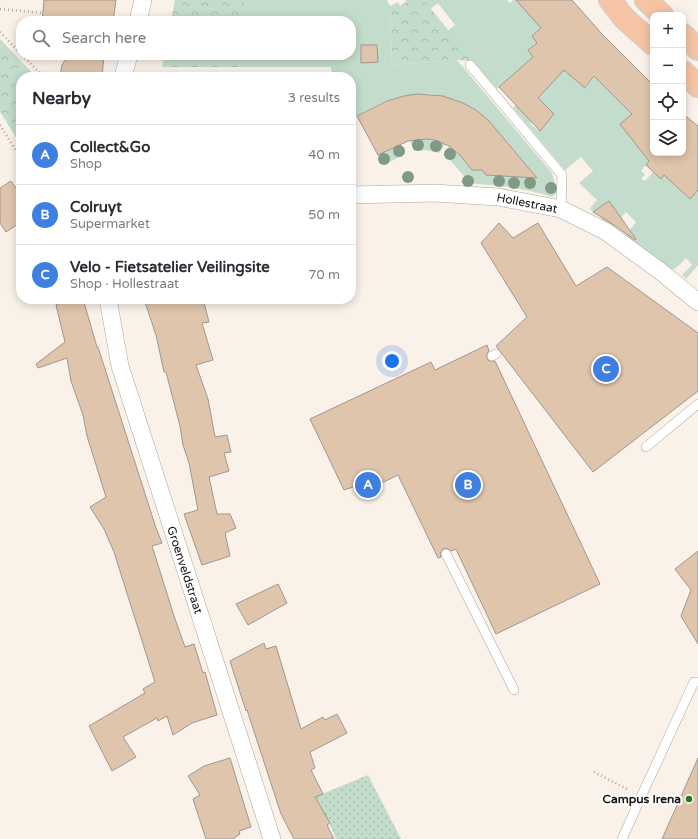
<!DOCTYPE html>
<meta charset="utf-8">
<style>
body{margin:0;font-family:"Varela Round",sans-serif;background:#f2f2f3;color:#2b2b33}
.controls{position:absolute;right:12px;top:12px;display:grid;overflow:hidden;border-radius:8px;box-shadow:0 2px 10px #0003}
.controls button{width:36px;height:36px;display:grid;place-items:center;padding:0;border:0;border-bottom:1px solid #e1e1e2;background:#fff;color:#2b2b33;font:20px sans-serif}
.you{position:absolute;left:392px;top:361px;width:14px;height:14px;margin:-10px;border:3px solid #fff;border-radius:50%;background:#1a73e8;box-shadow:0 0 0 6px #1a73e833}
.badge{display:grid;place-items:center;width:26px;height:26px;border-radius:50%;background:#d93025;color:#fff;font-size:13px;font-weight:700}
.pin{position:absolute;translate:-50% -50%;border:2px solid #fff;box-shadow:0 1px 4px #0006}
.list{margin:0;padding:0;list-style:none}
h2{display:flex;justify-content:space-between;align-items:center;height:52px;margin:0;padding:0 16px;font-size:17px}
h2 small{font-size:13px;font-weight:400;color:#7c7c81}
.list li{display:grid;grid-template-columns:26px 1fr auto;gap:12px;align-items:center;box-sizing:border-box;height:60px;padding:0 16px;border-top:1px solid #e1e1e2}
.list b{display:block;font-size:15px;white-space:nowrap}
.list p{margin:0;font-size:13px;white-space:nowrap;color:#7c7c81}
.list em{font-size:13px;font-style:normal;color:#7c7c81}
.icon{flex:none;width:22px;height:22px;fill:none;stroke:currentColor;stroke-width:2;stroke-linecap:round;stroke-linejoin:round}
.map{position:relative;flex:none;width:698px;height:839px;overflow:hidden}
.search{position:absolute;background:#fff;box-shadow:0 2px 10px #0003;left:16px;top:16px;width:340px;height:44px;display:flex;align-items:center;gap:10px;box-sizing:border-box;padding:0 14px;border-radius:16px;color:#7c7c81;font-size:15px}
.panel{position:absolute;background:#fff;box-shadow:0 2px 10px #0003;left:16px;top:72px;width:340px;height:232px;border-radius:16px}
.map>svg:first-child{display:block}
.grass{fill:url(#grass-dots)}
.park{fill:url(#park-crowns)}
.garden{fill:#c3dccb;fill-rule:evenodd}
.building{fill:#e0c5ad;stroke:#9f9790}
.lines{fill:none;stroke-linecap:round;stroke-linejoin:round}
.lane-casing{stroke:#aea69e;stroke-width:10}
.street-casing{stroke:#aea69e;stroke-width:18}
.primary-casing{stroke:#d1d0d0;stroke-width:24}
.path{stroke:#aca59f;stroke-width:2.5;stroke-dasharray:1 3;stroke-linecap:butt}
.lane{stroke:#fff;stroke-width:9}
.street{stroke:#fff;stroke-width:17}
.primary{stroke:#f4c4a4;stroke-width:22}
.tree{fill:#809a86}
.poi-dot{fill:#207927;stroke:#fff;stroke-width:1.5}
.labels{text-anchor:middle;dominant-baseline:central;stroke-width:4;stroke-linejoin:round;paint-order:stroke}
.street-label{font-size:12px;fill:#181513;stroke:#fff}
.poi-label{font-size:12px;font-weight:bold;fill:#181513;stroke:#fff;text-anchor:end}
</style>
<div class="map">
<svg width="698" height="839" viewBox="0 0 698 839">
<defs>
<pattern id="grass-dots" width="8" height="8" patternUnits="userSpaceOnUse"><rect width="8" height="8" fill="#c3dccb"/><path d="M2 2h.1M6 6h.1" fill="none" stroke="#a7bcad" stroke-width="1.8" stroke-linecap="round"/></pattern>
<pattern id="park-crowns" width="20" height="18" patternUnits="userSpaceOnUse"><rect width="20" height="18" fill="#c3dccb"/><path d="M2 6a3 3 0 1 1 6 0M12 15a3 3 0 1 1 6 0" fill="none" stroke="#a7bcad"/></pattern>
</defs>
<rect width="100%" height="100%" fill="#faf1e9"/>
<!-- grass -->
<path class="grass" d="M 368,775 L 401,839 L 336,839 L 329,823 L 315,797 Z"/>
<!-- park -->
<path class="park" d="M 175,0 L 244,0 L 244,21 L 171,21 Z
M 405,0 L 424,0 L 473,61 L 457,60 L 392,65 L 390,6 L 398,2 L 400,6 L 406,2 Z
M 0,39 L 36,77 L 21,77 L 21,145 L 0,112 Z
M 164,55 L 245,55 L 245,67 L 162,67 Z"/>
<!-- garden -->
<path class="garden" d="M 244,0 L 387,0 L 390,6 L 392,65 L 457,60 L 552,173 L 557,192 L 552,197 C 520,187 496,185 463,183 L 461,182 L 465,177 L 451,161 L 443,155 L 449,146 L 460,155 L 472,170 L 482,170 L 534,177 L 538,180 C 502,137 469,83 404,96 C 385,99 368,110 351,119 L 351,77 L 332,77 L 331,67 L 245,67 L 245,55 L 351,55 L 351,21 L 244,21 Z
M 424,0 L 507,0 L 510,3 L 513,0 L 530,0 L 541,28 L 532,36 L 537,43 L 528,49 L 533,56 L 553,40 L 581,84 L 586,88 L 595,76 L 632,114 L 620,124 L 631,138 L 653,153 L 656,153 L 641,171 L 645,174 L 641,179 L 645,181 L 653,172 L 673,163 L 698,190 L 698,265 L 686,279 L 682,275 L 692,265 L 686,258 L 675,269 L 669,269 L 626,235 L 636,222 L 626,212 L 614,226 L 598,221 L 614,209 L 608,201 L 593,212 L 590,208 L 597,200 L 579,183 L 593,171 L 581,157 L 565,170 L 513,108 L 528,94 L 512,76 L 497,89 L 447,31 L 455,25 L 438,3 L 430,9 ZM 547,107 L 554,114 L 539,131 L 530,124 L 541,111 L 543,112 Z
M 427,139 L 445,144 L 439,153 L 426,150 L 414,151 L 410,140 Z
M 401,144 L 405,154 L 384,165 L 379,155 Z"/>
<!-- building -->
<path class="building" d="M 44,0 L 116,0 L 113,21 L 42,21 Z
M 516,0 L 572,0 L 602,34 L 653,85 L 653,153 L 683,153 L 683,114 L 698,126 L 698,190 L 690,199 L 664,175 L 661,179 L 646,165 L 649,161 L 620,124 L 632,114 L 594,76 L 585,88 L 564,70 L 538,98 L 554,114 L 540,131 L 499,87 L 533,57 L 528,50 L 537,43 L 532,36 L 541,28 Z
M 361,45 L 377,45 L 378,62 L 361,63 Z
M 68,55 L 104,55 L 102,77 L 60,77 L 62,65 Z
M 417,94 L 443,96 L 463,103 L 476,110 L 489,121 L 537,178 L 486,175 L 482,170 L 472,170 L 460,155 L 449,146 L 435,140 L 427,139 L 408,141 L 378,155 L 357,116 L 387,101 L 404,96 Z
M 11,181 L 21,195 L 21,222 L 6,232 L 0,223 L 0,188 Z
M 609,201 L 636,239 L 635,240 L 611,223 L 593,212 Z
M 499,223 L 513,238 L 538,223 L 576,286 L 607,267 L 698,333 L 698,391 L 593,472 L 496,346 L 527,317 L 481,243 Z
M 65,299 L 83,299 L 97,347 L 98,347 L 156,528 L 162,543 L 152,546 L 174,616 L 185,647 L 194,644 L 203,673 L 205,672 L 217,715 L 192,723 L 173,735 L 167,716 L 158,721 L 157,718 L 123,737 L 136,757 L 112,771 L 89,726 L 145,693 L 143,689 L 155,682 L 114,552 L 104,529 L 90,507 L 106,497 L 87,436 L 83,415 L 71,381 L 67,358 L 38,368 L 36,364 L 65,342 L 56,305 Z
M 144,299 L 203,299 L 209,322 L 202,323 L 213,360 L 196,365 L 208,399 L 215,437 L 227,435 L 231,452 L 224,453 L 229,471 L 209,477 L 217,514 L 230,514 L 236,528 L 225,533 L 230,556 L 202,565 L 184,514 L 198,510 L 189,463 L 183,445 L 180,426 L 166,372 L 164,372 L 156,335 Z
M 487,345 L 489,351 L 487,353 L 487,358 L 489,361 L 495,361 L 600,584 L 496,634 L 456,549 L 451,551 L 447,548 L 443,549 L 440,553 L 441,557 L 438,558 L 398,475 L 357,495 L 353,487 L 344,490 L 310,419 L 431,362 L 435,370 Z
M 698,551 L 698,644 L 681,616 L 691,590 L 675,569 Z
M 278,584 L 287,603 L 248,625 L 236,604 Z
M 264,643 L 266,649 L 276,646 L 301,729 L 323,717 L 325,720 L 337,714 L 347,733 L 310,752 L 315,768 L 311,770 L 323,794 L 315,797 L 330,823 L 327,825 L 334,839 L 294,839 L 281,814 L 247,710 L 246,711 L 230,661 Z
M 230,758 L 251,827 L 239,831 L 240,834 L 233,839 L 206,839 L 193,799 L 200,795 L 188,776 L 204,766 Z
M 698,758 L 698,839 L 662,839 Z"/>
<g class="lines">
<defs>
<path id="lane" d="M 470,65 L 562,175 L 561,209
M 492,356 L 496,354
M 646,447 L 698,404
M 446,554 L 514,690
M 622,839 L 641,797 L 694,682 L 698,682"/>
<path id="street" d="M 138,21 L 143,0
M 123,77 L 129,55
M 351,195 L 434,193 L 498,197 L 561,209 L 605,231 L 660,271 L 698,302
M 108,299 L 120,366 L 272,839"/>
<path id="primary" d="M 610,0 L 624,18 L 653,44
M 646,0 L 662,15
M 683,35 L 698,49
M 683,72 L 698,86"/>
</defs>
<!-- lane casing -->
<use href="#lane" class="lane-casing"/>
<!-- street casing -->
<use href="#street" class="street-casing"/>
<!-- primary casing -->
<use href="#primary" class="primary-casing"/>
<!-- path -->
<path class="path" d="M 0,9 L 43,13
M 0,32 L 21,54
M 22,55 L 44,77
M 0,125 L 21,159
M 594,772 L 629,790"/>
<!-- lane -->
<use href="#lane" class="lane"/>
<!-- street -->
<use href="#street" class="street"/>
<!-- primary -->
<use href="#primary" class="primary"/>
</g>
<!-- trees -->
<g class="tree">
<circle cx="418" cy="145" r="6"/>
<circle cx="436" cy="146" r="6"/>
<circle cx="399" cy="151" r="6"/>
<circle cx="450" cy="154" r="6"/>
<circle cx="384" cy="159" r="6"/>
<circle cx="408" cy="177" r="6"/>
<circle cx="468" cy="181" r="6"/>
<circle cx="499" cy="181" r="6"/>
<circle cx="514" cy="183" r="6"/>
<circle cx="530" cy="183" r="6"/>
<circle cx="551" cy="188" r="6"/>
</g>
<!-- markers -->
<circle class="poi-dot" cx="689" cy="799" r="4"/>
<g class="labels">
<!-- street labels -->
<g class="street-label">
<text transform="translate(527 203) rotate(11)">Hollestraat</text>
<text transform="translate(185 570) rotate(72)">Groenveldstraat</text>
</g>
<!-- poi labels -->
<g class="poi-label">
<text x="681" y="799">Campus Irena</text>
</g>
</g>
</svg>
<div class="controls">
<button>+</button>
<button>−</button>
<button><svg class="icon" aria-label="locate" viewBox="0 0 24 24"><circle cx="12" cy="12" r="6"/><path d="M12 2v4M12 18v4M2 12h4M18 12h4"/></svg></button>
<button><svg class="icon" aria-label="layers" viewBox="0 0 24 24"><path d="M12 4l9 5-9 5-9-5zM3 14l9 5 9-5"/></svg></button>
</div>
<div class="you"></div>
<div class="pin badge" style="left:368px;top:485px;background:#3f7fe0">A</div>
<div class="pin badge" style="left:468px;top:485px;background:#3f7fe0">B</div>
<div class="pin badge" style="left:606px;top:369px;background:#3f7fe0">C</div>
<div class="search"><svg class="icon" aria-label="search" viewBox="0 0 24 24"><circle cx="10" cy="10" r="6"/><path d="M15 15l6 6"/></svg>Search here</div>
<section class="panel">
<h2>Nearby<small>3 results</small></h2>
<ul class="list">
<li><span class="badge" style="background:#3f7fe0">A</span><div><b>Collect&amp;Go</b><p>Shop</p></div><em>40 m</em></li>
<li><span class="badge" style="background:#3f7fe0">B</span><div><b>Colruyt</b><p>Supermarket</p></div><em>50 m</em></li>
<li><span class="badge" style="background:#3f7fe0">C</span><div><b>Velo - Fietsatelier Veilingsite</b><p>Shop · Hollestraat</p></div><em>70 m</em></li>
</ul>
</section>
</div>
